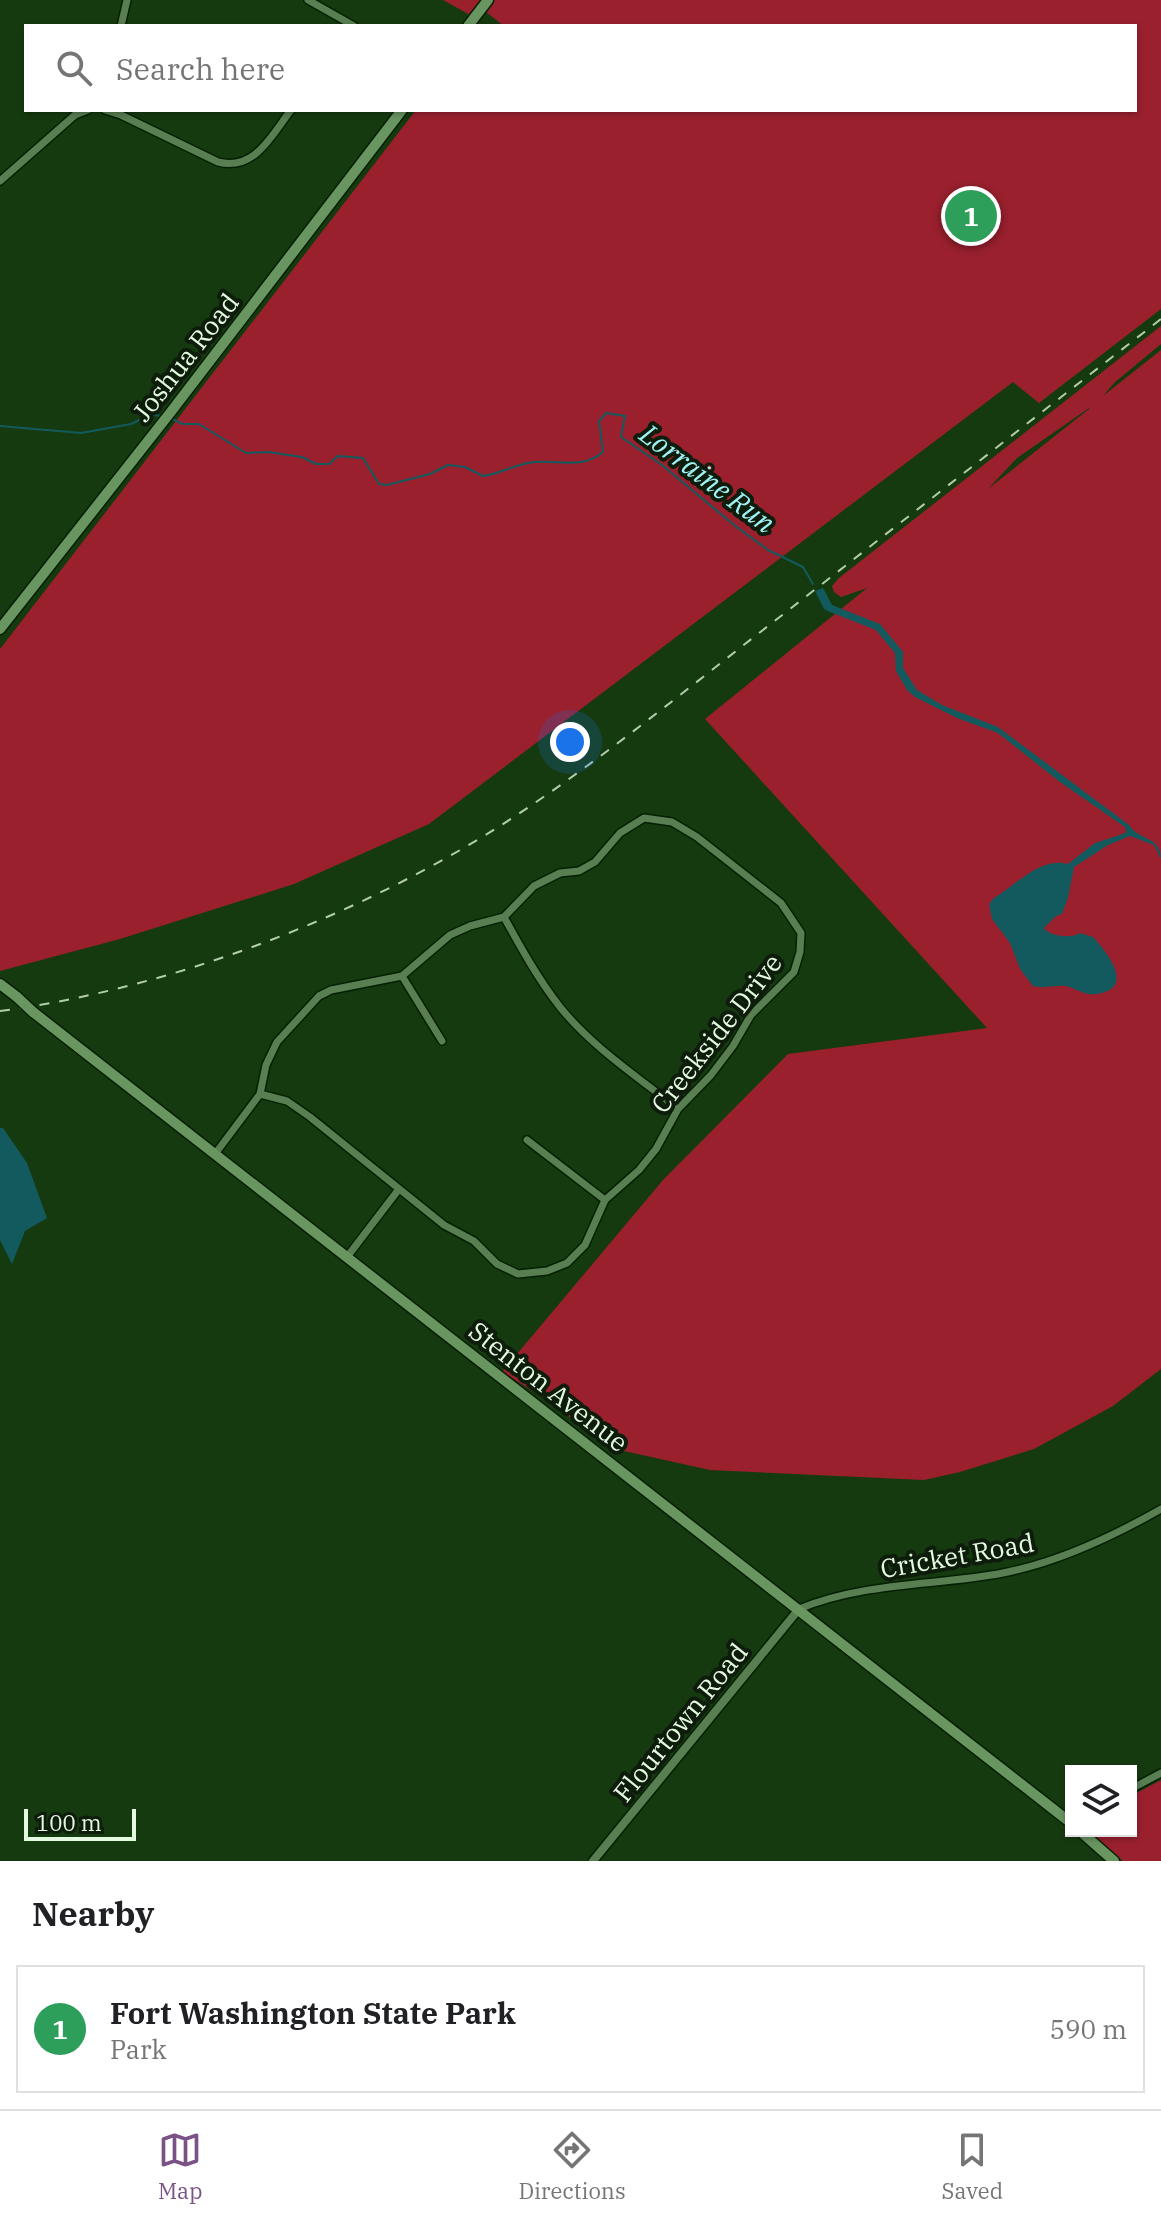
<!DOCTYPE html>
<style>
body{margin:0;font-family:"IBM Plex Serif",serif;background:#f2f2f2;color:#202124}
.controls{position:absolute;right:24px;bottom:24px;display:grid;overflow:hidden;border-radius:0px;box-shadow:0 2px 6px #0004}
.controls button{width:72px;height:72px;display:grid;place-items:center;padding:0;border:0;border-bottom:2px solid #e0e0e0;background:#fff;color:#202124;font:40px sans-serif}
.scale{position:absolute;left:24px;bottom:20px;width:112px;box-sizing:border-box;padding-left:8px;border:4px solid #e4fae0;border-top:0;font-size:22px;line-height:28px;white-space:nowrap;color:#e4fae0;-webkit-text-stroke:6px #0e1d0b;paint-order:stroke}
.you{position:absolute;left:570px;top:742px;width:28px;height:28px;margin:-20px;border:6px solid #fff;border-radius:50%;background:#1a73e8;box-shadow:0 0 0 12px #1a73e833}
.badge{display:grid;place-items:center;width:52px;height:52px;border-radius:50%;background:#7b5286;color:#fff;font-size:26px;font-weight:700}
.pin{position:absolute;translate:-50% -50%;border:4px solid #fff;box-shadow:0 2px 8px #0006}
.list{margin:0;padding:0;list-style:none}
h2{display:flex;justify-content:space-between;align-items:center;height:104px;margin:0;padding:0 32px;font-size:34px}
h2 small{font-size:26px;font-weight:400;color:#757577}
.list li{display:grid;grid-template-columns:52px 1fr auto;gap:24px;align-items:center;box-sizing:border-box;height:128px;margin:0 16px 16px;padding:0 16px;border:2px solid #e0e0e0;border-radius:0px}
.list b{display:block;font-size:30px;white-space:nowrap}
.list p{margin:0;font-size:26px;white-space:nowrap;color:#757577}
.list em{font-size:26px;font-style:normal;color:#757577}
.icon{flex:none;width:44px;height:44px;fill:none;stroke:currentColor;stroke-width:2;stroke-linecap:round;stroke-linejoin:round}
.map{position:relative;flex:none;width:1161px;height:1861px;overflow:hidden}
.search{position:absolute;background:#fff;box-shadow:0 2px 6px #0004;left:24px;right:24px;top:24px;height:88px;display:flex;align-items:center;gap:20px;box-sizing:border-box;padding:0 28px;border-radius:0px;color:#757577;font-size:30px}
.sheet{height:248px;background:#fff}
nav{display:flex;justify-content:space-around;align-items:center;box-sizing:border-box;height:112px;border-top:2px solid #e0e0e0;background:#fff;font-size:22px;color:#757577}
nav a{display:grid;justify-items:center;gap:4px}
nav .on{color:#7b5286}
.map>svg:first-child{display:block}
.green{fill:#9a202e;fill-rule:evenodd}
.water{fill:#125a5e}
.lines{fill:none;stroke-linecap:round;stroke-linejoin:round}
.stream{stroke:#125a5e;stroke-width:2}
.minor-casing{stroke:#051f02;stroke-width:10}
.tertiary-casing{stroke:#051f02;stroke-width:11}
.secondary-casing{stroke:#051f02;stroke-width:13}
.minor{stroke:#587e51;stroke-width:7}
.tertiary{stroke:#587e51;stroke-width:8}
.secondary{stroke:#699561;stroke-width:10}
.rail{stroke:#b3ccae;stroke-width:2;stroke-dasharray:10 10;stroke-linecap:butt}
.secondary-bridge-casing{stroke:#051f02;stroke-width:13;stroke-linecap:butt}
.secondary-bridge{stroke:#699561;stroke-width:10}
.labels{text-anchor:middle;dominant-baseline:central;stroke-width:8;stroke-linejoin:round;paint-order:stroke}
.street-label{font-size:26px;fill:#e4fae0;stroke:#0e1d0b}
.water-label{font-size:28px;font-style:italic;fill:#a1f2f7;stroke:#0e1d0b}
</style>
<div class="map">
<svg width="1161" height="1861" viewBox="0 0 1161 1861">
<rect width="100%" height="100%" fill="#163a10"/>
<!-- green -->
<path class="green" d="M 443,0 L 1161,0 L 1161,309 L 1039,403 L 1013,382 L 429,824 L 294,884 L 120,939 L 0,971 L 0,649 L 416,110 L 1135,110 L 1135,26 L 504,26 L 486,12 L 470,15 Z
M 1161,326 L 1161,344 L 1114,383 L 1103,396 L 1161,350 L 1161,1369 L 1113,1406 L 1034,1449 L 960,1472 L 924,1480 L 710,1470 L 606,1447 L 551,1402 L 502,1372 L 663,1180 L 788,1054 L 987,1028 L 705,719 L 867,588 L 841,597 L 834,592 L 832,586 L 839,578 ZM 1089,408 L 1089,409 L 988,489 L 1017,458 Z
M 1161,1780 L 1161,1861 L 1123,1861 L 1086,1831 L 1131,1831 L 1131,1796 Z"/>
<!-- water -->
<path class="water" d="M 823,588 L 832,605 L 880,624 L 903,652 L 903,668 L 917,690 L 942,705 L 998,727 L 1129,825 C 1139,841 1161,836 1161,859 L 1154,845 L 1130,836 L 1108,845 L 1074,867 L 1068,898 L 1062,914 L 1056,916 L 1044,928 C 1049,936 1071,939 1080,933 L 1093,937 C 1108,953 1136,989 1096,994 C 1085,996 1076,988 1065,986 C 1054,985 1044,989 1033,986 L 1020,969 L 1010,943 L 992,919 L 989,904 L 994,898 C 1016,885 1041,856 1068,864 L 1095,843 L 1123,834 L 1126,832 L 1125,827 L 1060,782 L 998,733 L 957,718 L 915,697 L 907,690 L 896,671 L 895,653 L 876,630 L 830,612 L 824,609 L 815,591 Z
M 0,1128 L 3,1128 L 27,1163 L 47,1218 L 25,1231 L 12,1264 L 0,1240 Z"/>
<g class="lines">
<!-- stream -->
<path class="stream" d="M 170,418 L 183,424 L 199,424 L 246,453 L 268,452 L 302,457 L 316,464 L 329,464 L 338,456 L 363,458 L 379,484 L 387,485 L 430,474 L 448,465 L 465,467 L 483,476 C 499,474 512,466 528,463 C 554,458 581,471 603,452 L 599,421 L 606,413 L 625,416 L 621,437 L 662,465 L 734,525 L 768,550 L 803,567 L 813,584
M 0,426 L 81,433 L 131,424 L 152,414 L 163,417"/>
<defs>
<path id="minor" d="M 308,0 L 354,26
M 121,26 L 127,0
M 105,110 L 121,115 L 218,162 C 255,171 271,136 291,110
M 0,181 L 75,115 L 88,110
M 504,917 C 521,948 538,979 560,1007 C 592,1047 638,1077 678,1109
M 402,976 L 442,1041
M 527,1140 L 605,1200
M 215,1154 L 260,1094 L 266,1065 L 277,1042 L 319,996 L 331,990 L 402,976 L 450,935 L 470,926 L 504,917 L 534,886 L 560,873 L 579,871 L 595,862 L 620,833 L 644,818 L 672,822 L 697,837 L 781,903 L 801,933 L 800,952 L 794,972 L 751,1015 L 733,1046 L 711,1075 L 678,1109 L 656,1149 L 639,1170 L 605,1200 L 585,1245 L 567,1263 L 547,1271 L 518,1274 L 497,1264 L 474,1241 L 444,1225 L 310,1117 L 287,1101 L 260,1094
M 347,1257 L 399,1189
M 799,1609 C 864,1582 935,1586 1003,1573 C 1059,1562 1112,1537 1161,1509
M 1131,1789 L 1161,1773"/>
<path id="tertiary" d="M 593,1861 L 799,1609"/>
<path id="secondary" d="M 468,26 L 488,0
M 0,629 L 170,413 L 402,110
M 0,984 L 17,997
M 33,1012 L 1071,1823
M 1080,1831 L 1114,1861"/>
</defs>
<!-- minor casing -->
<use href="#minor" class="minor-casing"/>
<!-- tertiary casing -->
<use href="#tertiary" class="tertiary-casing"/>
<!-- secondary casing -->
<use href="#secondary" class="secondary-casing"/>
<!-- minor -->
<use href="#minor" class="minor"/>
<!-- tertiary -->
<use href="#tertiary" class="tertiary"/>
<!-- secondary -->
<use href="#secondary" class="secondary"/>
<!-- rail -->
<path class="rail" d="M 0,1011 C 169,989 356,917 500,826 C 598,763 689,687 781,616 C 908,517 1034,418 1161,319"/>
<defs>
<path id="secondary-bridge" d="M 17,997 L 33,1012"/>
</defs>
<!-- secondary-bridge casing -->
<use href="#secondary-bridge" class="secondary-bridge-casing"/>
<!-- secondary-bridge -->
<use href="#secondary-bridge" class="secondary-bridge"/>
</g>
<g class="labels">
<!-- street labels -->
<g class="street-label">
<text transform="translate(185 357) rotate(-52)">Joshua Road</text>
<text transform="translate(716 1033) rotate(-52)">Creekside Drive</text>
<text transform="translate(549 1386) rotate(38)">Stenton Avenue</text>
<text transform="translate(957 1555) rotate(-10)">Cricket Road</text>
<text transform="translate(680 1722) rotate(-51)">Flourtown Road</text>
</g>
<!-- water labels -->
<g class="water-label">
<text transform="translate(708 478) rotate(37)">Lorraine Run</text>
</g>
</g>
</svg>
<div class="controls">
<button><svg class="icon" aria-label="layers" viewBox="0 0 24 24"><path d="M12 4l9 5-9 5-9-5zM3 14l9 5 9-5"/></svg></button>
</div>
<div class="scale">100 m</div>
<div class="you"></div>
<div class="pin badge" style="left:971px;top:216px;background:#2e9e5b">1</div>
<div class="search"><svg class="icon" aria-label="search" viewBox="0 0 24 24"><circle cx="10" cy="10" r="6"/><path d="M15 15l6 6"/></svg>Search here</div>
</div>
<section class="sheet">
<h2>Nearby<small></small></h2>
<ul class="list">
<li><span class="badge" style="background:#2e9e5b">1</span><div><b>Fort Washington State Park</b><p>Park</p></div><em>590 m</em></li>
</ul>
</section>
<nav>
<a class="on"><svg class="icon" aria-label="map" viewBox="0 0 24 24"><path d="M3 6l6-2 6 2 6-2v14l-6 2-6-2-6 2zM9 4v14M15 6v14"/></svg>Map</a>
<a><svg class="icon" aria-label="directions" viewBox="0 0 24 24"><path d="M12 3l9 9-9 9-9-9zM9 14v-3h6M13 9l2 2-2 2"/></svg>Directions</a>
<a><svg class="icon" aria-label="saved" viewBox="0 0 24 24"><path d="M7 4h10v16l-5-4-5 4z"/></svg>Saved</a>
</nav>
